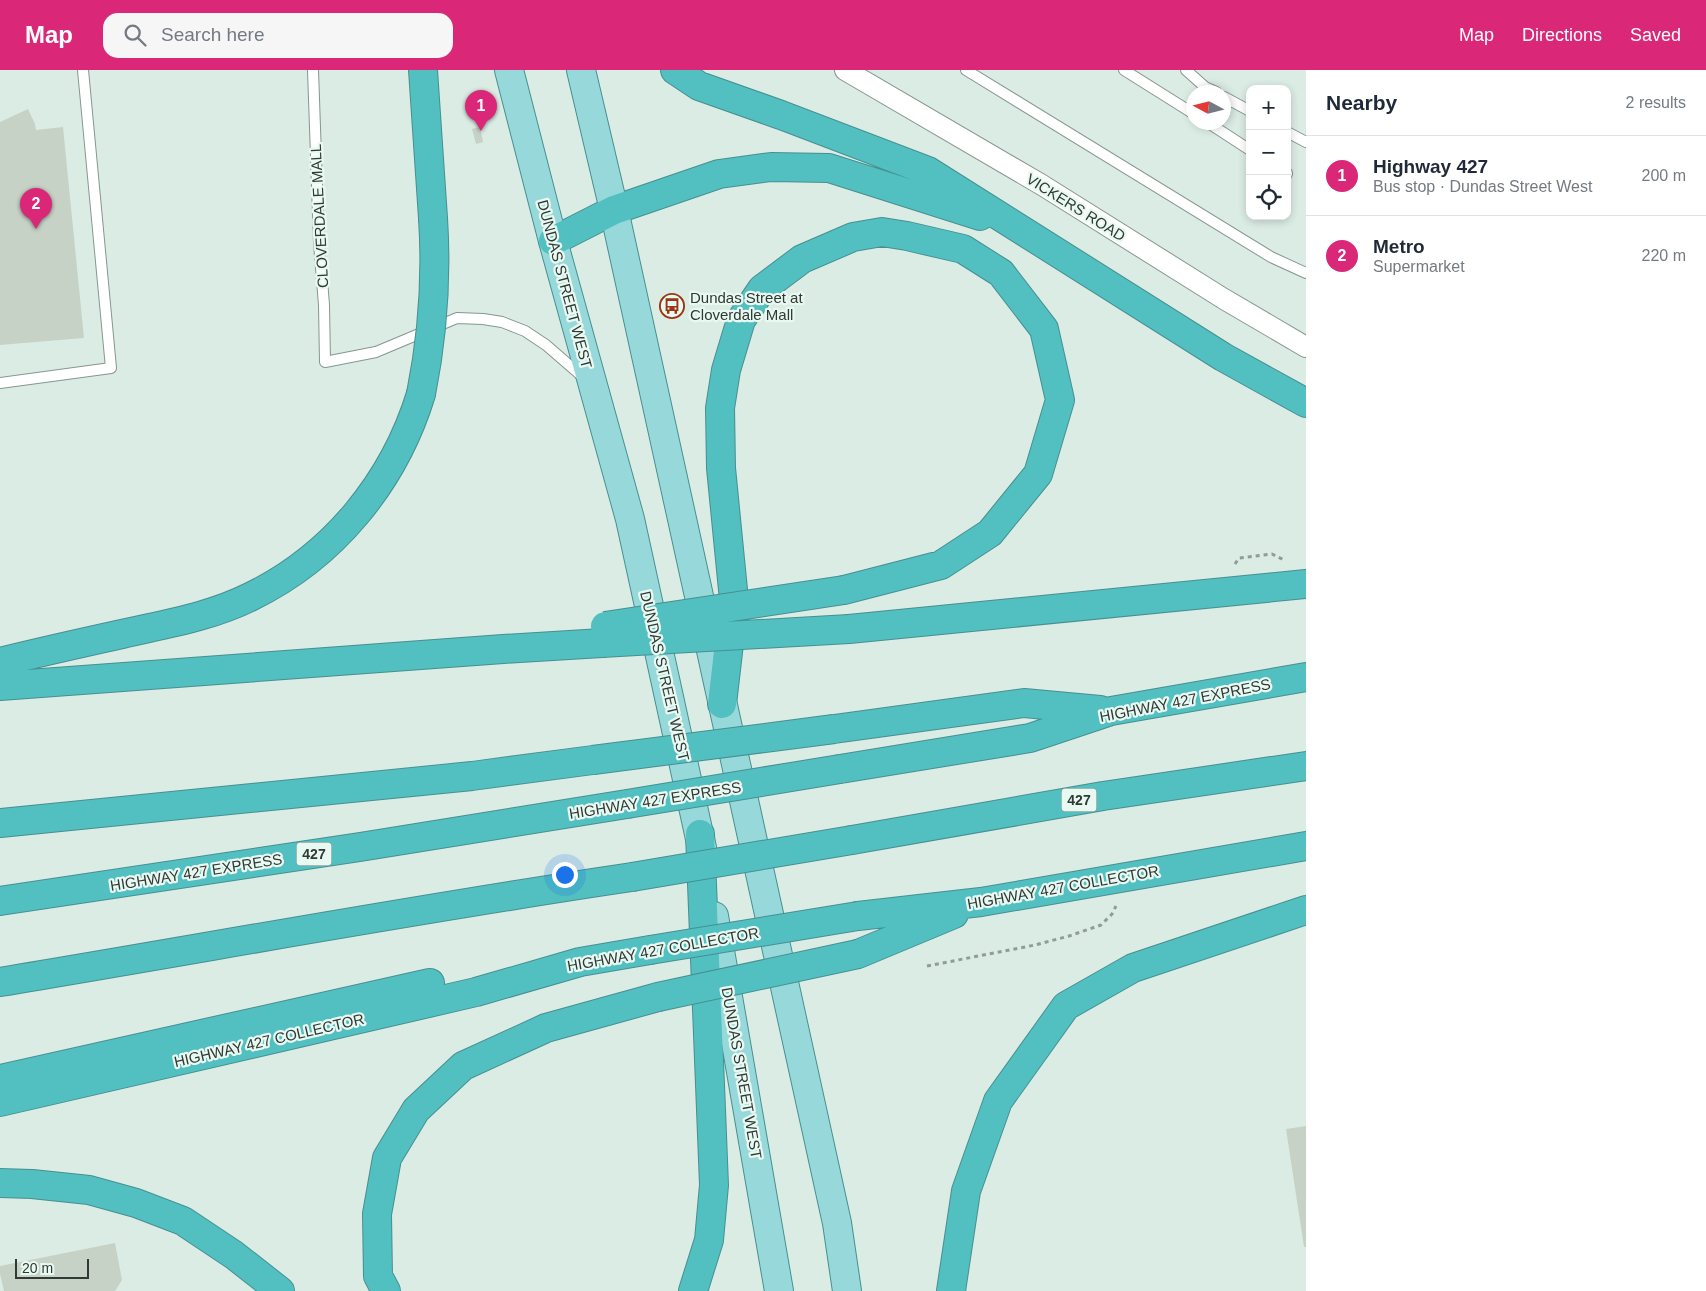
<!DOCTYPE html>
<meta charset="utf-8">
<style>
body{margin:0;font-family:Helvetica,sans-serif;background:#f6f6f7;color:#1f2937}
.controls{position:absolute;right:15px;top:15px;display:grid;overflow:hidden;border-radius:10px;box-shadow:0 2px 8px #0003}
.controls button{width:45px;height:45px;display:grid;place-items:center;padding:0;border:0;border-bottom:1px solid #e0e1e3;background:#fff;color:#1f2937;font:25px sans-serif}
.compass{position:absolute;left:1186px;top:15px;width:45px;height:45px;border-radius:50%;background:#fff;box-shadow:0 2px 8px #0003;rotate:277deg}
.scale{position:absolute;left:15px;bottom:12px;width:74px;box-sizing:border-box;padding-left:5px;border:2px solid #313835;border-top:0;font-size:14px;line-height:18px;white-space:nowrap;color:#313835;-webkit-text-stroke:4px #e8f9f2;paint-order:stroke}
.you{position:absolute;left:564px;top:804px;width:18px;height:18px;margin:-12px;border:4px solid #fff;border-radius:50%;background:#1a73e8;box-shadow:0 0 0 8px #1a73e833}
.badge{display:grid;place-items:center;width:32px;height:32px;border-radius:50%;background:#db2777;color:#fff;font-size:16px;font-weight:700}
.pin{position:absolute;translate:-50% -41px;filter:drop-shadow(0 1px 2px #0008)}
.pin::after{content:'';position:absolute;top:26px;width:18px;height:15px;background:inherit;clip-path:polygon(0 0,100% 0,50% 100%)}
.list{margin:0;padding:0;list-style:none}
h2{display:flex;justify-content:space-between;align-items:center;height:65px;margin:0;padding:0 20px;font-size:21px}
h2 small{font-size:16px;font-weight:400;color:#747a83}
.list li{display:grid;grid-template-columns:32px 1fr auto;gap:15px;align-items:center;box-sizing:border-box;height:80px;padding:0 20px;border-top:1px solid #e0e1e3}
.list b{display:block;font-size:19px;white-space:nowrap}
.list p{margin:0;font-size:16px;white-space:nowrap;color:#747a83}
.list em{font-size:16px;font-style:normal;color:#747a83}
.icon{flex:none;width:28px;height:28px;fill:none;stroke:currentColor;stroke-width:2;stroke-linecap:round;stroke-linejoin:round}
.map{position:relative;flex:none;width:1306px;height:1221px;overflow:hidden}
header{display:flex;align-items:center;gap:30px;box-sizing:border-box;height:70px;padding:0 25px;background:#db2777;color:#fff}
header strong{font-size:24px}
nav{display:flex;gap:28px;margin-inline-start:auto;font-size:18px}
.search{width:350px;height:45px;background:#f6f6f7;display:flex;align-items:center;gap:12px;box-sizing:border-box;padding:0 18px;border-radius:15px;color:#747a83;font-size:19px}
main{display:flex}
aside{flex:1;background:#fff}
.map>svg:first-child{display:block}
.building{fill:#c7d2c6}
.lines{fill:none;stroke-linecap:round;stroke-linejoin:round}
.lane-casing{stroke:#869690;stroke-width:12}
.street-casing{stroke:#869690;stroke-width:22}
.primary-casing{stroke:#469090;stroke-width:30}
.highway-casing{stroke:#469090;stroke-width:30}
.path{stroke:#909c97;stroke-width:3;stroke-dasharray:4 4;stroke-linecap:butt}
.lane{stroke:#fff;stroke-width:10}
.street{stroke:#fff;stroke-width:20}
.primary{stroke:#97d9da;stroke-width:28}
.highway{stroke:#52bfc1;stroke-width:28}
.highway-bridge-casing{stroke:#469090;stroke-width:30;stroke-linecap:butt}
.highway-bridge{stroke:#52bfc1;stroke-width:28}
.labels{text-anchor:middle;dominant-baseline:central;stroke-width:4.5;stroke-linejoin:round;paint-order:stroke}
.shield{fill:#e8f9f2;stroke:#68726e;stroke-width:1}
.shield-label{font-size:14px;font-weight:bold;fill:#313835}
.street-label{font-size:15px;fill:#313835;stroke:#e8f9f2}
.poi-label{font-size:15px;fill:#313835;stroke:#e8f9f2;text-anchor:start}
</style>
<header>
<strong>Map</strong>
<div class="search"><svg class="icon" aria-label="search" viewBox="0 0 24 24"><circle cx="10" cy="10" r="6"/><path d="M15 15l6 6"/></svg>Search here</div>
<nav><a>Map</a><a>Directions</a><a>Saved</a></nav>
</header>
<main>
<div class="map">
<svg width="1306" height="1221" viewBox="0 0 1306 1221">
<rect width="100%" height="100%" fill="#dbece5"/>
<!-- building -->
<path class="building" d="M 28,39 L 35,54 L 36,60 L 63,57 L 84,268 L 0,275 L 0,52 Z
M 480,57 L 483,72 L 476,74 L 472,59 Z
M 1306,1056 L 1306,1177 L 1304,1177 L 1286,1059 Z
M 115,1173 L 122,1210 L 115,1221 L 4,1221 L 0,1204 L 0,1196 Z"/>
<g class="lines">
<defs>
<path id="lane" d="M 313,0 L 319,173 L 324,235 L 325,292 L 376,282 L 457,248 L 483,249 L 502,252 L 525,261 L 546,275 L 583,307
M 966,0 L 1271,187 L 1306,203
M 1124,0 L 1194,44
M 1186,0 L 1205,17 L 1216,22
M 1224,27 L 1250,41
M 1207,52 L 1250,80
M 1287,62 L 1306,72
M 1287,103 L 1287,104
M 0,313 L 111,298 L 83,0"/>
<path id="street" d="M 845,0 L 1042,115 L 1224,229 L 1306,277"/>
<path id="primary" d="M 509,0 L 553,171 L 630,449 L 704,787
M 581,0 L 614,140 L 837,1153 L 847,1221
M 714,846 L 779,1221"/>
<path id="highway" d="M 423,0 L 433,148
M 675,0 L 699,16 L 781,45 L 928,101 L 1223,287 L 1306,333
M 553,171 L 614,140 L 719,104 L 771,97 L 829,98 L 980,146
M 849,559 L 1306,514
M 0,592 C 41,582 81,573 122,564 C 165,554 210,547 250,527 C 333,487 394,412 421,324
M 0,616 L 503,579 L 602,573
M 722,634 L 734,530 L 721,398 L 720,338 L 726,300 L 741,250 L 762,219 L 802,189 L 853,167 L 882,162 L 907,166 L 963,179 L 1001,203 L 1044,259 L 1060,330 L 1038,404 L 990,463 L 941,495 L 844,520
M 834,659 L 1024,633 L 1100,640
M 840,699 L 1030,668 L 1111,641 L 1306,607
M 0,753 L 472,706 L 593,690
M 852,770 L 1103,726 L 1306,696
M 0,831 L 360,777 L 627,734
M 858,846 L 981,832 L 1306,776
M 858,884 L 954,844
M 0,912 C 211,877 421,838 632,807
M 0,1009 L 430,913
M 0,1032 L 476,922 L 580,892 L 650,880
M 0,1113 L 32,1114 L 89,1120 L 136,1133 L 183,1151 L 234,1185 L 280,1221
M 386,1221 L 378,1206 L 377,1144 L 387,1088 L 416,1040 L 463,996 L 546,958 L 658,927
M 693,1221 L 709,1170 L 714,1115 L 700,764
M 951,1221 L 966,1121 L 998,1031 L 1066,936 L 1133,898 L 1306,840"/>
</defs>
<!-- lane casing -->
<use href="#lane" class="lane-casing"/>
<!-- street casing -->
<use href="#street" class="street-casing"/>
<!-- primary casing -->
<use href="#primary" class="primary-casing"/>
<!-- highway casing -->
<use href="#highway" class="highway-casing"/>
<!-- path -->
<path class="path" d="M 1235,494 L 1239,488 L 1272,484 L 1284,490
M 927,896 L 1035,875 L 1069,866 L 1101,855 L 1112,844 L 1116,836"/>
<!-- lane -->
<use href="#lane" class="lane"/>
<!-- street -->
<use href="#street" class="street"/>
<!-- primary -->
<use href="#primary" class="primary"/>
<!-- highway -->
<use href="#highway" class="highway"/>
<defs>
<path id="highway-bridge" d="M 421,324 C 433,264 437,209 433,148
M 605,556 L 844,520
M 602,573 L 849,559
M 593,690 L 834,659
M 627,734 L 840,699
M 632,807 L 852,770
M 650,880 L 858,846
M 658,927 L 858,884"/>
</defs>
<!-- highway-bridge casing -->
<use href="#highway-bridge" class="highway-bridge-casing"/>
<!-- highway-bridge -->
<use href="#highway-bridge" class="highway-bridge"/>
</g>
<!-- icons -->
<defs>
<symbol id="bus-ring" viewBox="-11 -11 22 22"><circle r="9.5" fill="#e8f9f2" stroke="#9c3513" stroke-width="1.5"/><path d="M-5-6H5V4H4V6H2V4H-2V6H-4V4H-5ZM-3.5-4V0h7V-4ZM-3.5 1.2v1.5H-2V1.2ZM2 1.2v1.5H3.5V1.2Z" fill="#9c3513"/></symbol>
</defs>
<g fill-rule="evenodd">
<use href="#bus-ring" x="658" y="222" width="28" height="28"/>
</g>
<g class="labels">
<!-- shield labels -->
<g class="shield">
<rect x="1061.5" y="718.5" width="35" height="23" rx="4"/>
<rect x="296.5" y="772.5" width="35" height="23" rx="4"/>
</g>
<g class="shield-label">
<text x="1079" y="730">427</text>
<text x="314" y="784">427</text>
</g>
<!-- street labels -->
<g class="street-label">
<text transform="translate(1076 137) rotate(32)">VICKERS ROAD</text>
<text transform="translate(319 146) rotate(-93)">CLOVERDALE MALL</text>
<text transform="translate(565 214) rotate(75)">DUNDAS STREET WEST</text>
<text transform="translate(665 606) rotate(77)">DUNDAS STREET WEST</text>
<text transform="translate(1185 630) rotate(-11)">HIGHWAY 427 EXPRESS</text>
<text transform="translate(655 730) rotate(-9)">HIGHWAY 427 EXPRESS</text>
<text transform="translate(196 802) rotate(-9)">HIGHWAY 427 EXPRESS</text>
<text transform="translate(1063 817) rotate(-10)">HIGHWAY 427 COLLECTOR</text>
<text transform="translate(663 879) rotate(-10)">HIGHWAY 427 COLLECTOR</text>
<text transform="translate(269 970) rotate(-13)">HIGHWAY 427 COLLECTOR</text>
<text transform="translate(742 1003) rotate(80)">DUNDAS STREET WEST</text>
</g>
<!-- poi labels -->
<g class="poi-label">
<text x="690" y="227">Dundas Street at<tspan x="690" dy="17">Cloverdale Mall</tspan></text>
</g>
</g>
</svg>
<div class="controls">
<button>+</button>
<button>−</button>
<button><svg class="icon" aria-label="locate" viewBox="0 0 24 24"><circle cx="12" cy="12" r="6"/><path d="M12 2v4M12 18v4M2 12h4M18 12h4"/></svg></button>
</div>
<svg class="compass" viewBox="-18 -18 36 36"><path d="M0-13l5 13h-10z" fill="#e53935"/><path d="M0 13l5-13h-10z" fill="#747a83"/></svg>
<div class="scale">20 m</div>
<div class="you"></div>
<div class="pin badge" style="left:481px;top:61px">1</div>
<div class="pin badge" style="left:36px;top:159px">2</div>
</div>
<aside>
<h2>Nearby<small>2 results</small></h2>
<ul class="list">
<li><span class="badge">1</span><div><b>Highway 427</b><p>Bus stop · Dundas Street West</p></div><em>200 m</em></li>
<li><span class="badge">2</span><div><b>Metro</b><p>Supermarket</p></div><em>220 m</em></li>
</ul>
</aside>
</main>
